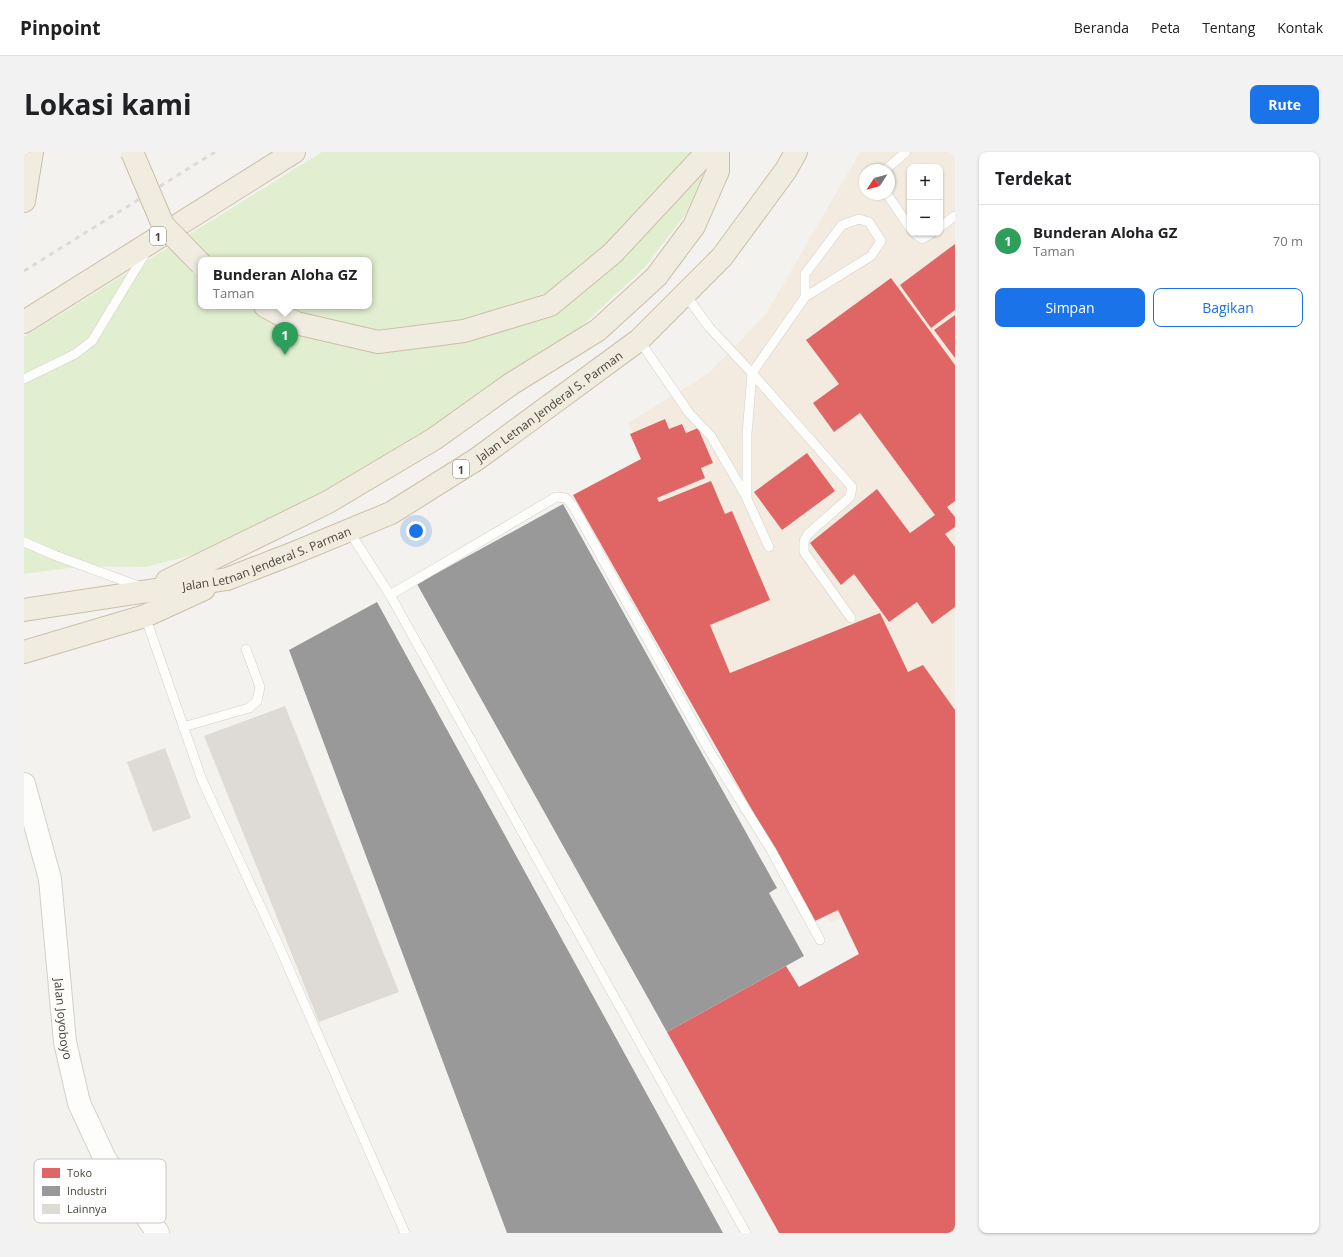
<!DOCTYPE html>
<html lang="id">
<meta charset="utf-8">
<style>
body{margin:0;font-family:"Open Sans",sans-serif;background:#f2f2f2;color:#202124}
.controls{position:absolute;right:12px;top:12px;display:grid;overflow:hidden;border-radius:8px;box-shadow:0 1px 3px #0004}
.controls button{width:36px;height:36px;display:grid;place-items:center;padding:0;border:0;border-bottom:1px solid #e0e0e0;background:#fff;color:#202124;font:20px sans-serif}
.compass{position:absolute;left:835px;top:12px;width:36px;height:36px;border-radius:50%;background:#fff;box-shadow:0 1px 3px #0004;rotate:234deg}
.you{position:absolute;left:392px;top:379px;width:14px;height:14px;margin:-10px;border:3px solid #fff;border-radius:50%;background:#1a73e8;box-shadow:0 0 0 6px #1a73e833}
.badge{display:grid;place-items:center;width:26px;height:26px;border-radius:50%;background:#1a73e8;color:#fff;font-size:13px;font-weight:700}
.pin{position:absolute;translate:-50% -33px;filter:drop-shadow(0 1px 2px #0008)}
.pin::after{content:'';position:absolute;top:21px;width:14px;height:12px;background:inherit;clip-path:polygon(0 0,100% 0,50% 100%)}
.popup{position:absolute;left:174px;top:105px;width:174px;height:52px;box-sizing:border-box;display:grid;place-content:center;border-radius:8px;background:#fff;filter:drop-shadow(0 1px 3px #0005);font-size:13px;white-space:nowrap;color:#757577}
.popup b{font-size:15px;color:#202124}
.popup::after{content:'';position:absolute;left:50%;top:100%;margin-left:-8px;border:8px solid transparent;border-top-color:#fff}
.list{margin:0;padding:0;list-style:none}
h2{display:flex;justify-content:space-between;align-items:center;height:52px;margin:0;padding:0 16px;font-size:17px}
h2 small{font-size:13px;font-weight:400;color:#757577}
.list li{display:grid;grid-template-columns:26px 1fr auto;gap:12px;align-items:center;box-sizing:border-box;height:72px;padding:0 16px;border-top:1px solid #e0e0e0}
.list b{display:block;font-size:15px;white-space:nowrap}
.list p{margin:0;font-size:13px;white-space:nowrap;color:#757577}
.list em{font-size:13px;font-style:normal;color:#757577}
.actions{display:flex;gap:8px;padding:12px 16px}
.actions a{flex:1;padding:9px 0;border:1px solid #1a73e8;border-radius:8px;text-align:center;font-size:14px;color:#1a73e8}
.actions .main{background:#1a73e8;color:#fff}
.map{position:relative;flex:none;width:931px;height:1081px;overflow:hidden;border-radius:8px}
header{display:flex;align-items:center;gap:24px;box-sizing:border-box;height:56px;padding:0 20px;background:#fff;border-bottom:1px solid #e0e0e0}
header strong{font-size:19px}
nav{display:flex;gap:22px;margin-inline-start:auto;font-size:14px}
.intro{display:flex;align-items:center;justify-content:space-between;box-sizing:border-box;height:96px;padding:0 24px}
h1{margin:0;font-size:28px}
.button{padding:10px 18px;border-radius:8px;background:#1a73e8;color:#fff;font-size:14px;font-weight:700}
main{display:flex;gap:24px;padding:0 24px}
aside{flex:1;background:#fff;border-radius:8px;box-shadow:0 1px 3px #0004}
.map>svg:first-child{display:block}
.commercial{fill:#f3ebdf;fill-rule:evenodd}
.green{fill:#e1eecf;fill-rule:evenodd}
.shops{fill:#e06666}
.industry{fill:#999}
.building{fill:#dedbd6}
.lines{fill:none;stroke-linecap:round;stroke-linejoin:round}
.service-casing{stroke:#d2d0cb;stroke-width:10}
.tertiary-casing{stroke:#d2d0cb;stroke-width:24}
.trunk-casing{stroke:#ccbfa9;stroke-width:24}
.service{stroke:#fdfdfc;stroke-width:9}
.tertiary{stroke:#fdfdfc;stroke-width:22}
.trunk{stroke:#f0ece0;stroke-width:22}
.rail{stroke:#dbdbda;stroke-width:3;stroke-dasharray:5 5;stroke-linecap:butt}
.trunk-bridge-casing{stroke:#ccbfa9;stroke-width:24;stroke-linecap:butt}
.trunk-bridge{stroke:#f0ece0;stroke-width:22}
.labels{text-anchor:middle;dominant-baseline:central;stroke-width:4;stroke-linejoin:round;paint-order:stroke}
.shield{fill:#fff;stroke:#817c74;stroke-width:1}
.shield-label{font-size:11px;font-weight:bold;fill:#4b4439}
.street-label{font-size:12px;fill:#4b4439;stroke:#fff}
.key{fill:#fff;stroke:#c9c7c4;stroke-width:1}
.key-label{font-size:11px;fill:#4b4439}
</style>
<header>
<strong>Pinpoint</strong>
<nav><a>Beranda</a><a>Peta</a><a>Tentang</a><a>Kontak</a></nav>
</header>
<div class="intro"><h1>Lokasi kami</h1><a class="button">Rute</a></div>
<main>
<div class="map">
<svg width="931" height="1081" viewBox="0 0 931 1081">
<rect width="100%" height="100%" fill="#f4f2ee"/>
<!-- commercial -->
<path class="commercial" d="M 836,0 L 931,0 L 931,713 L 806,771 L 604,271 L 685,221 L 742,162 ZM 886,15 L 916,15 L 916,81 L 886,81 ZM 841,18 L 865,18 L 865,42 L 841,42 Z"/>
<!-- green -->
<path class="green" d="M 298,0 L 705,0 L 674,46 L 620,116 L 561,171 L 501,221 L 312,340 L 199,395 L 122,415 L 60,414 L 0,422 L 0,185 ZM 177,108 L 345,108 L 345,154 L 177,154 Z"/>
<!-- shops -->
<path class="shops" d="M 931,92 L 931,158 L 907,176 L 876,133 Z
M 867,126 L 931,213 L 931,349 L 923,355 L 931,365 L 931,375 L 921,382 L 931,395 L 931,455 L 908,472 L 893,450 L 865,470 L 830,422 L 817,433 L 786,391 L 853,337 L 886,381 L 911,363 L 836,261 L 810,280 L 789,251 L 815,232 L 782,188 Z
M 931,163 L 931,206 L 910,178 Z
M 641,267 L 645,277 L 658,272 L 662,281 L 674,276 L 689,311 L 677,316 L 681,326 L 633,346 L 635,350 L 687,329 L 701,362 L 708,359 L 746,448 L 686,473 L 706,521 L 856,461 L 884,520 L 899,513 L 931,558 L 931,1081 L 755,1081 L 643,880 L 762,814 L 775,835 L 835,802 L 814,758 L 791,769 L 549,343 L 617,307 L 606,282 Z
M 783,301 L 811,339 L 758,378 L 730,340 Z"/>
<!-- industry -->
<path class="industry" d="M 539,352 L 753,736 L 745,741 L 780,804 L 643,880 L 393,432 Z
M 353,450 L 699,1081 L 483,1081 L 265,498 Z"/>
<!-- building -->
<path class="building" d="M 261,554 L 375,840 L 295,870 L 180,584 Z
M 141,596 L 167,666 L 129,680 L 103,610 Z"/>
<g class="lines">
<defs>
<path id="service" d="M 861,18 L 882,0
M 863,42 L 886,76
M 916,75 L 931,64
M 890,81 L 898,87 L 908,81
M 661,142 L 685,175 L 728,221 L 828,335 L 826,345 L 784,382 L 780,389 L 780,400 L 827,466
M 615,188 L 665,261 L 687,284 L 723,346
M 0,227 L 51,202 L 68,189 L 122,100
M 325,379 L 366,443 L 722,1081
M 0,390 L 30,403 L 117,435
M 745,395 L 723,347 L 723,282 L 728,221 L 781,145 L 847,104 L 857,89 L 845,70 L 835,67 L 818,73 L 781,122 L 781,145
M 366,443 L 532,345 L 542,346 L 549,354 L 685,598 L 747,698 L 796,788
M 121,464 L 178,628 L 255,794 L 381,1081
M 159,575 L 225,556 L 233,549 L 236,535 L 222,497"/>
<g id="tertiary">
<path id="s1" d="M 0,632 L 26,727 L 41,890 L 55,951 L 81,1007 L 134,1081"/>
</g>
<g id="trunk">
<path d="M 0,49 L 8,0"/>
<path d="M 241,154 L 272,171 L 354,190 L 440,179 L 526,153 L 589,101 L 683,0"/>
<path d="M 0,170 L 270,0"/>
<path d="M 143,429 L 304,350 L 410,287 L 487,232 L 574,178 L 632,125 L 670,74 L 694,19 L 694,0"/>
<path id="s2" d="M 0,458 L 203,427 L 270,401 L 367,361 L 453,307 L 615,188 L 698,105 L 762,18 L 772,0"/>
<path d="M 0,500 L 121,464 L 180,437"/>
</g>
</defs>
<!-- service casing -->
<use href="#service" class="service-casing"/>
<!-- tertiary casing -->
<use href="#tertiary" class="tertiary-casing"/>
<!-- trunk casing -->
<use href="#trunk" class="trunk-casing"/>
<!-- service -->
<use href="#service" class="service"/>
<!-- tertiary -->
<use href="#tertiary" class="tertiary"/>
<!-- trunk -->
<use href="#trunk" class="trunk"/>
<!-- rail -->
<path class="rail" d="M 0,119 L 191,0"/>
<defs>
<path id="trunk-bridge" d="M 108,0 L 139,73 L 177,112"/>
</defs>
<!-- trunk-bridge casing -->
<use href="#trunk-bridge" class="trunk-bridge-casing"/>
<!-- trunk-bridge -->
<use href="#trunk-bridge" class="trunk-bridge"/>
</g>
<g class="labels">
<!-- shield labels -->
<g class="shield">
<rect x="126" y="75" width="16" height="18" rx="3"/>
<rect x="429" y="308" width="16" height="18" rx="3"/>
</g>
<g class="shield-label">
<text x="134" y="84">1</text>
<text x="437" y="317">1</text>
</g>
<!-- street labels -->
<g class="street-label">
<text stroke="none"><textPath href="#s2" startOffset="573">Jalan Letnan Jenderal S. Parman</textPath></text>
<text stroke="none"><textPath href="#s2" startOffset="249">Jalan Letnan Jenderal S. Parman</textPath></text>
<text stroke="none"><textPath href="#s1" startOffset="239">Jalan Joyoboyo</textPath></text>
</g>
</g>
<!-- legend -->
<rect x="10" y="1007" width="132" height="64" rx="6" class="key"/>
<rect x="18" y="1016" width="18" height="10" fill="#e06666"/>
<rect x="18" y="1034" width="18" height="10" fill="#999"/>
<rect x="18" y="1052" width="18" height="10" fill="#dedbd6"/>
<g class="key-label">
<text x="43" y="1025">Toko</text>
<text x="43" y="1043">Industri</text>
<text x="43" y="1061">Lainnya</text>
</g>
</svg>
<div class="controls">
<button>+</button>
<button>−</button>
</div>
<svg class="compass" viewBox="-18 -18 36 36"><path d="M0-13l5 13h-10z" fill="#e53935"/><path d="M0 13l5-13h-10z" fill="#757577"/></svg>
<div class="you"></div>
<div class="pin badge" style="left:261px;top:203px;background:#2e9e5b">1</div>
<div class="popup"><b>Bunderan Aloha GZ</b>Taman</div>
</div>
<aside>
<h2>Terdekat<small></small></h2>
<ul class="list">
<li><span class="badge" style="background:#2e9e5b">1</span><div><b>Bunderan Aloha GZ</b><p>Taman</p></div><em>70 m</em></li>
</ul>
<div class="actions"><a class="main">Simpan</a><a>Bagikan</a></div>
</aside>
</main>
